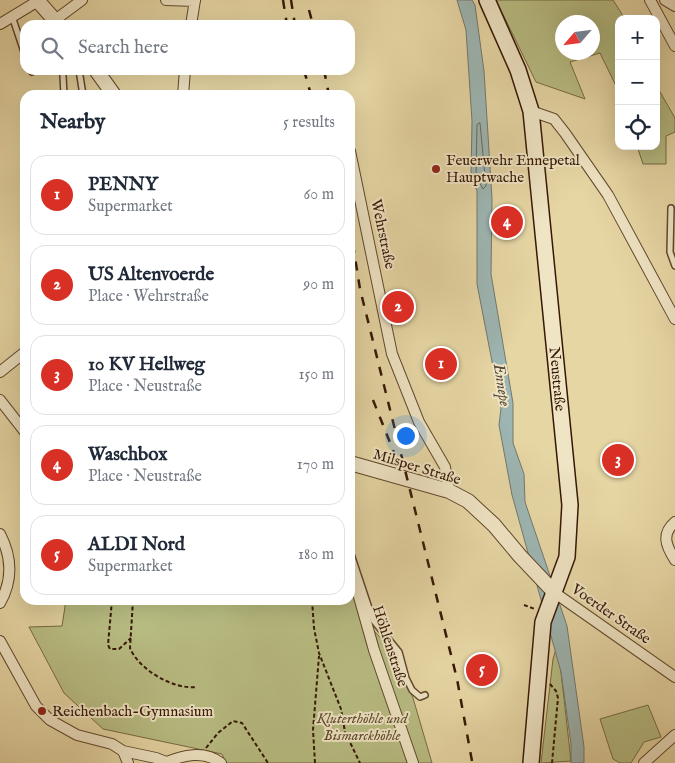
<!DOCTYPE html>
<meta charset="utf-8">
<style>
body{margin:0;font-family:"IM FELL English",serif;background:#f6f6f7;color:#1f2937}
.controls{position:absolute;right:15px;top:15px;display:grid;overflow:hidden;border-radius:10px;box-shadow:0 5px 20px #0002}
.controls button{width:45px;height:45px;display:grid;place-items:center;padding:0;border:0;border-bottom:1px solid #e0e1e3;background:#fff;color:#1f2937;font:25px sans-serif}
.compass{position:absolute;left:555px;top:15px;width:45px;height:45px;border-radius:50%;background:#fff;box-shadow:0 5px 20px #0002;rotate:242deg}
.you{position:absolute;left:405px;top:435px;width:18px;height:18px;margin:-12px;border:4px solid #fff;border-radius:50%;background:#1a73e8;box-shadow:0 0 0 8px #1a73e833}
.badge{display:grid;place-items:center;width:32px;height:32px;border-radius:50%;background:#d93025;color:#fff;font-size:16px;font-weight:700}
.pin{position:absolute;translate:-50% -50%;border:2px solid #fff;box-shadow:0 1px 5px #0006}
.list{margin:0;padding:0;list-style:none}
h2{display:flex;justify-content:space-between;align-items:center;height:65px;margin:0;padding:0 20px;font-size:21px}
h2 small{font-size:16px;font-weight:400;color:#747a83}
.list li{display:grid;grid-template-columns:32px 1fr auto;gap:15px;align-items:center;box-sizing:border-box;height:80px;margin:0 10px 10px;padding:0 10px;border:1px solid #e0e1e3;border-radius:15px}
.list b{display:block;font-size:19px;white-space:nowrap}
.list p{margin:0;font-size:16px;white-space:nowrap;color:#747a83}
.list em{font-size:16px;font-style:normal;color:#747a83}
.icon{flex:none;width:28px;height:28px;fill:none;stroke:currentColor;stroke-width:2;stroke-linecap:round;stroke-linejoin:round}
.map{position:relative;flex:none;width:675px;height:763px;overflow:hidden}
.search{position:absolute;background:#fff;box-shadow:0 5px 20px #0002;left:20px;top:20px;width:335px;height:55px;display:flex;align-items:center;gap:12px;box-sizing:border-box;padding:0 18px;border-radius:15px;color:#747a83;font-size:19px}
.panel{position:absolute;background:#fff;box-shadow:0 5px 20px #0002;left:20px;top:90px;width:335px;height:515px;border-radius:15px}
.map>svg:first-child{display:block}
.green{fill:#b8bd83;stroke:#776a44;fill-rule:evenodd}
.water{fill:#9db6b3;stroke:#74776e}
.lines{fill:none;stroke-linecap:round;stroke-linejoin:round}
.shore{stroke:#6a675c;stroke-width:1}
.service-casing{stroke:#62482e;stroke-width:8}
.minor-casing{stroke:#62482e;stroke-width:12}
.tertiary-casing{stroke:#62482e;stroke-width:16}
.secondary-casing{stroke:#361806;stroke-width:18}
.path{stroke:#361806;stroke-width:2;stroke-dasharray:4 2.5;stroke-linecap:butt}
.service{stroke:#efe4c4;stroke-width:5}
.minor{stroke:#efe4c4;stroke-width:10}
.tertiary{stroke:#efe4c4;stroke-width:14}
.secondary{stroke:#efe4c4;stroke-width:15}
.rail{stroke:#361806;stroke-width:2.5;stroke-dasharray:9 9;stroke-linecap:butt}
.poi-dot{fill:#8f2418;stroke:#efe4c4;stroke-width:2}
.labels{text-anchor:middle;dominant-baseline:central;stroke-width:4;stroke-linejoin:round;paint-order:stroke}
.poi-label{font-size:15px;fill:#361806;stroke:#efe4c4;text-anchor:start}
.street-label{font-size:15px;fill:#361806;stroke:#efe4c4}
.park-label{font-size:15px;font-style:italic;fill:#5d4a2c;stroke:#efe4c4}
.water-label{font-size:16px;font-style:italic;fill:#55473a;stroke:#efe4c4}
</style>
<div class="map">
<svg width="675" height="763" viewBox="0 0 675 763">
<rect width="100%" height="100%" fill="#e6d6a4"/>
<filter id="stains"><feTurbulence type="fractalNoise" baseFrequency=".004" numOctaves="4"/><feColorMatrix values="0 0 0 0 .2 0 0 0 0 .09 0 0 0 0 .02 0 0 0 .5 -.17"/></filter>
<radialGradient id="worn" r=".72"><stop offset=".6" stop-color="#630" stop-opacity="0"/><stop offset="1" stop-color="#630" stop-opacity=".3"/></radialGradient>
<!-- green -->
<path class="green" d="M 496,0 L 613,0 L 625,19 L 619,19 L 619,92 L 600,53 L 570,62 L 585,99 L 536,82 ZM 562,22 L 592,22 L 592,52 L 562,52 Z
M 656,85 L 675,118 L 675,132 L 666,136 L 666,164 L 643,164 L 637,146 L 656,146 Z
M 350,566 L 365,621 L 388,646 L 413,698 L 432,763 L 226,763 L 222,754 L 103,729 L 64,693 L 29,627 L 62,626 L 66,600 L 350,600 Z
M 556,649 L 561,672 L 571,761 L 541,763 L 553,659 Z
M 648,705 L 661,737 L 644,742 L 631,763 L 620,763 L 613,759 L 600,719 Z"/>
<!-- water -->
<path class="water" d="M 457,0 L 472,0 L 475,5 L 484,71 L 492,199 L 491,274 L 513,403 L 513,443 L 524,474 L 525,502 L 567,626 L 584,747 L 584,763 L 571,763 L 571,744 L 561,672 L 512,495 L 499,425 L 501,408 L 477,284 L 477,191 L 471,177 L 472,121 L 466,30 Z"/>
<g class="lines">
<!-- shore -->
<path class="shore" d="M 480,123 L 486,186 L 483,189 L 476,176 L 477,125 Z"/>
<defs>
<path id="service" d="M 12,16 L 25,55
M 31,70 L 32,72
M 79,70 L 83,95
M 63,76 L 64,95
M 671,208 L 670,252 L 675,266
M 350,551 L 373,620 L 399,652 L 406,678 L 412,690 L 420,697 L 425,695"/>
<path id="minor" d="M 166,0 L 195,1
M 650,0 L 675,46
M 665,0 L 675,6
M 55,20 L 82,0
M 0,24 L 38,1
M 191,25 L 195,0
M 183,95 L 185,70
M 531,111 L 554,119 L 565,133 L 608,195 L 675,319
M 350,151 L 392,354 L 419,422 L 445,467 L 449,491
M 0,372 L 25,352
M 0,400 L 25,432
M 675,522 C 661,534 666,546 675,560
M 0,534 C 12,557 13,580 0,603
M 350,565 L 374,650 L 413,763
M 555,593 L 675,677
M 0,641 L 36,706 L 50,720 L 77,735 L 112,744 L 123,751 L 156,758 L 166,762
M 123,751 L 128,763
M 164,763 C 183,755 204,750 221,763
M 644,763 L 675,735"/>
<path id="tertiary" d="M 37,0 L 59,25
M 96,70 L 114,95
M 350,463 L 449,491 L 468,501 L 494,525 L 520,556 L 555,593"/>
<g id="secondary">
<path id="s1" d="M 487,0 L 518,70 L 531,111 L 570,505 L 567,557 L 543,622 L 531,763"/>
</g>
</defs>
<!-- service casing -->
<use href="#service" class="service-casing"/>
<!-- minor casing -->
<use href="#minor" class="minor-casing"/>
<!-- tertiary casing -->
<use href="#tertiary" class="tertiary-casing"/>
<!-- secondary casing -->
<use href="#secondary" class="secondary-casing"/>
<!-- path -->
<path class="path" d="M 112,600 L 108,645 L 110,649 L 119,649 L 131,638
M 133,600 L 130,648 C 139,670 174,690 197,687
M 312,600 L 314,628 L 319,653 L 341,709 L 345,732 L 360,763
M 524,605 L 535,609
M 550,684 L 556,691 L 558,698 L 552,763
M 206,748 L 218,733 L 233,721 L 242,723 L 268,763
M 315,763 L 313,730 L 319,656"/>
<!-- service -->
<use href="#service" class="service"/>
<!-- minor -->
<use href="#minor" class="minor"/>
<!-- tertiary -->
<use href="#tertiary" class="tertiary"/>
<!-- secondary -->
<use href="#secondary" class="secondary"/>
<!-- rail -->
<path class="rail" d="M 283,0 L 287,25
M 291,0 L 295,25
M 309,10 L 313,25
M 304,70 L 311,95
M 324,70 L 329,95
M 350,226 L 360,289 L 457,679 L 472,761
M 373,400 L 395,455"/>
</g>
<!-- markers -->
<g class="poi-dot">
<circle cx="436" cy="169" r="5"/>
<circle cx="42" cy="711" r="5"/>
</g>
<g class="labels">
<!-- poi labels -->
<g class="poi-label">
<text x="446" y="160">Feuerwehr Ennepetal<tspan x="446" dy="17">Hauptwache</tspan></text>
<text x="52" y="711">Reichenbach-Gymnasium</text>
</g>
<!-- street labels -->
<g class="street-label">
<text transform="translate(383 234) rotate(78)">Wehrstraße</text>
<text stroke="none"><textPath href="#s1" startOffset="389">Neustraße</textPath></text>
<text transform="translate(417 467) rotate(17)">Milsper Straße</text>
<text transform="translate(611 614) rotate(35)">Voerder Straße</text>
<text transform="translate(390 646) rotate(72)">Höhlenstraße</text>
</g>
<!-- park labels -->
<g class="park-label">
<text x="362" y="718">Kluterthöhle und<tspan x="362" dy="17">Bismarckhöhle</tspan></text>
</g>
<!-- water labels -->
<g class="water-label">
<text transform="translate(501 385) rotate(81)">Ennepe</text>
</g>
</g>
<rect width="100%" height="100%" filter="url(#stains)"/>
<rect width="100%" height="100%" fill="url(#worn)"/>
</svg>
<div class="controls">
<button>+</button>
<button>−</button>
<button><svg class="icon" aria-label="locate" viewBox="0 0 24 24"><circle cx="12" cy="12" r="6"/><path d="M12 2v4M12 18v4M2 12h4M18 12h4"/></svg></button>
</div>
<svg class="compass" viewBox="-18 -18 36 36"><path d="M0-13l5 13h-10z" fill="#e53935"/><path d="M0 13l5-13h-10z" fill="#747a83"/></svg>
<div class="you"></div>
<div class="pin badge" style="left:441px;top:364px">1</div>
<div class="pin badge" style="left:398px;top:307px">2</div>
<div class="pin badge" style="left:618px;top:460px">3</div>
<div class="pin badge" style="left:507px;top:222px">4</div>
<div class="pin badge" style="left:482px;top:670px">5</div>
<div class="search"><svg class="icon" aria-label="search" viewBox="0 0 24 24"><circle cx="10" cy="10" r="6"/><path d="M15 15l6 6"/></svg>Search here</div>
<section class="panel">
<h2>Nearby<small>5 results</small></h2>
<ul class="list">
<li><span class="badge">1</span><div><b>PENNY</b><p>Supermarket</p></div><em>60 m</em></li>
<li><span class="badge">2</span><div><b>US Altenvoerde</b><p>Place · Wehrstraße</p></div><em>90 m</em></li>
<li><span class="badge">3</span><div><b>10 KV Hellweg</b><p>Place · Neustraße</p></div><em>150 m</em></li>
<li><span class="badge">4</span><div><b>Waschbox</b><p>Place · Neustraße</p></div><em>170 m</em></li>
<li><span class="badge">5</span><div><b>ALDI Nord</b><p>Supermarket</p></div><em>180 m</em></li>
</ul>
</section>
</div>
